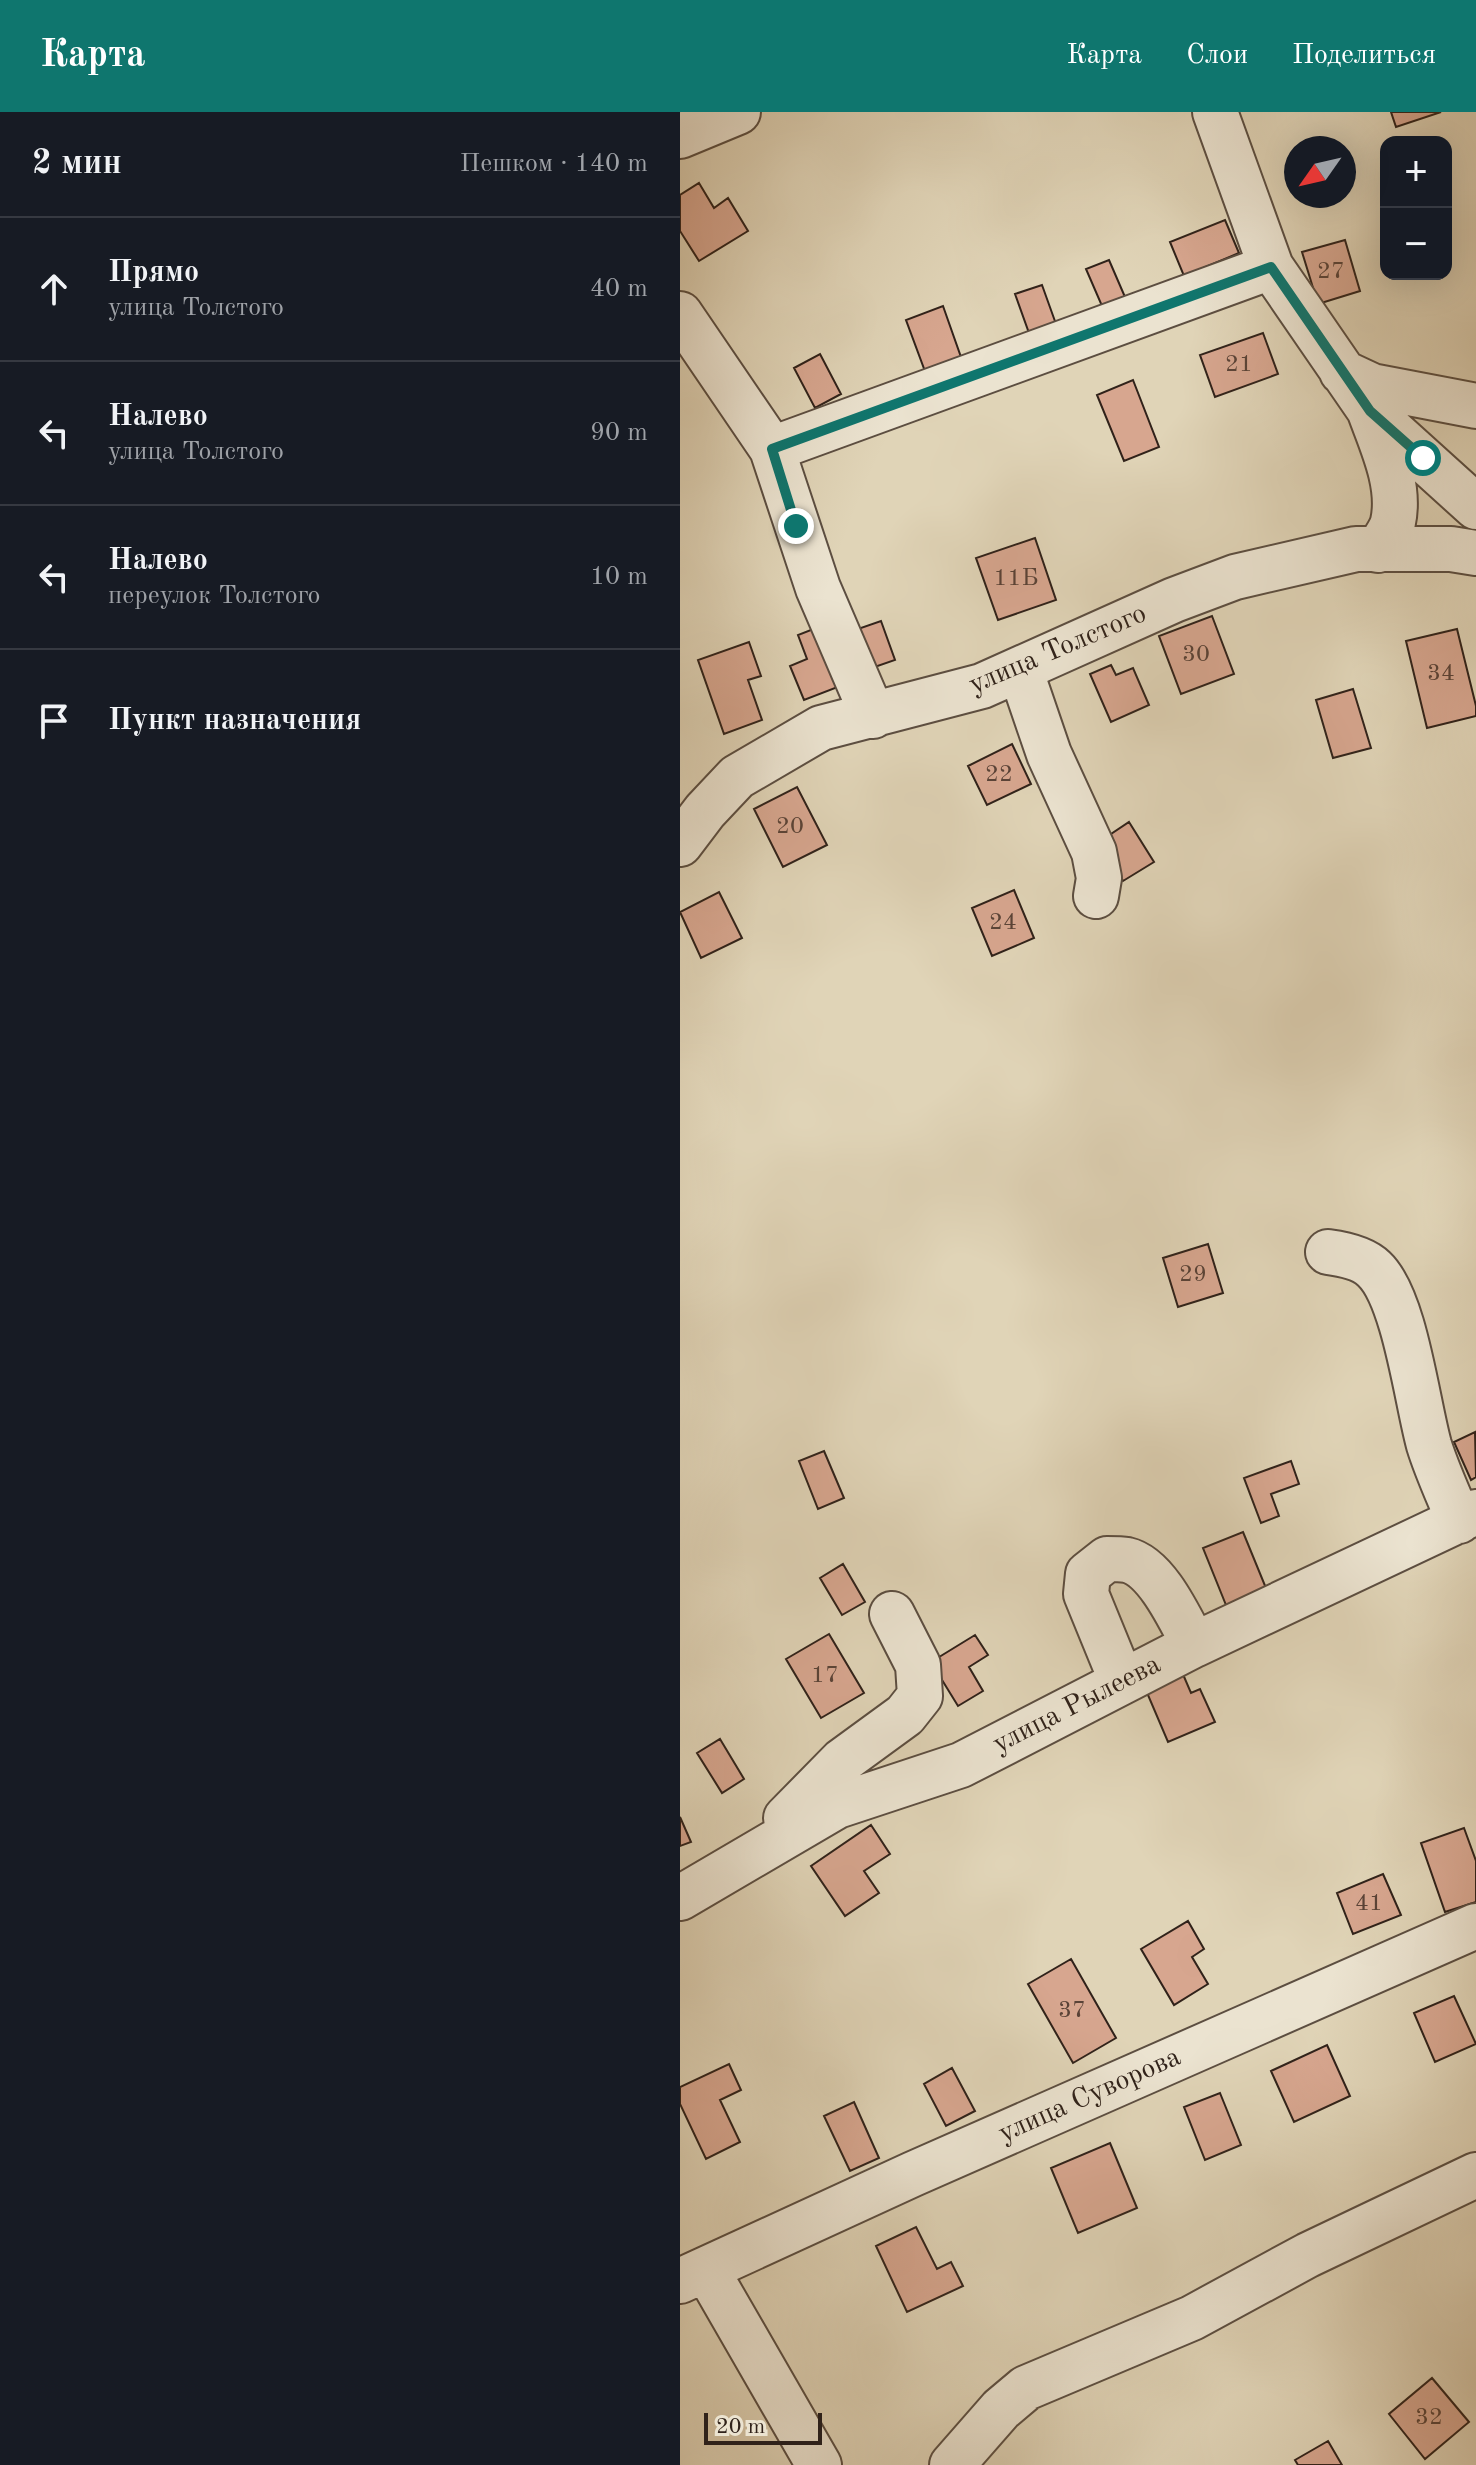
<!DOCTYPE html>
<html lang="ru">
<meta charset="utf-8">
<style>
body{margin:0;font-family:"Old Standard TT",serif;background:#242831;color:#f1f3f6}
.controls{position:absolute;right:24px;top:24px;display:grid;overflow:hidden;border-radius:16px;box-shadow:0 8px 32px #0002}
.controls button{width:72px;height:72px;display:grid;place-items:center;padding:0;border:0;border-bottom:2px solid #363941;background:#171b24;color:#f1f3f6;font:40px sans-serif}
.compass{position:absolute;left:604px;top:24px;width:72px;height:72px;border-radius:50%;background:#171b24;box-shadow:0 8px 32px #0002;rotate:236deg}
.scale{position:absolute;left:24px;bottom:20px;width:118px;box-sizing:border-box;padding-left:8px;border:4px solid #30221a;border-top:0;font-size:22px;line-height:28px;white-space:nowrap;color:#30221a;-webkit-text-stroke:6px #ebe3d0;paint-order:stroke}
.stop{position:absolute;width:24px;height:24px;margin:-18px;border:6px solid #0f766e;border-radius:50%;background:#fff}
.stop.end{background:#0f766e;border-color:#fff;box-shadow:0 2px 8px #0008}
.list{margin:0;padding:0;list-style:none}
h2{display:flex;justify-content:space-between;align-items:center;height:104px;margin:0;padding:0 32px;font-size:34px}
h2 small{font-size:26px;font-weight:400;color:#9ea1a6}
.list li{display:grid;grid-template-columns:52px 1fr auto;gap:24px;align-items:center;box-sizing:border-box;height:144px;padding:0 32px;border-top:2px solid #363941}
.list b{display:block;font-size:30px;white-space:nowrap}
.list p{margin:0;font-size:26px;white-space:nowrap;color:#9ea1a6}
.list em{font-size:26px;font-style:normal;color:#9ea1a6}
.icon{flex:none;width:44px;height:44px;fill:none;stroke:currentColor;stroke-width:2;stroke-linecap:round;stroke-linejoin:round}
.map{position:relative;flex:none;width:796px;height:2353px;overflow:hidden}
header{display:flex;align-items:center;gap:48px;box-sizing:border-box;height:112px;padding:0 40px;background:#0f766e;color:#fff}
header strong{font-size:38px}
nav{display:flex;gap:44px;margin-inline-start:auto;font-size:28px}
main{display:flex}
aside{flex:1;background:#171b24}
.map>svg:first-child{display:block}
.building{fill:#d7a68f;stroke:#30221a;stroke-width:2}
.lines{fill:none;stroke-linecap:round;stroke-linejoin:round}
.minor-casing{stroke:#5c4e41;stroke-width:48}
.minor{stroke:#ebe3d0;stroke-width:44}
.route{stroke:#0f766e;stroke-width:10}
.labels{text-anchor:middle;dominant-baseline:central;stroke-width:6;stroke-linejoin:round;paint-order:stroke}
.number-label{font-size:24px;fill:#5a4337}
.street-label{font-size:28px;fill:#30221a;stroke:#ebe3d0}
</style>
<header>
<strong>Карта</strong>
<nav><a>Карта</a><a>Слои</a><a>Поделиться</a></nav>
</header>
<main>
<aside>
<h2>2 мин<small>Пешком · 140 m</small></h2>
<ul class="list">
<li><svg class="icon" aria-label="ahead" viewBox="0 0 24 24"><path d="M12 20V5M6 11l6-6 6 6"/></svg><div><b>Прямо</b><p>улица Толстого</p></div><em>40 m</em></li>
<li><svg class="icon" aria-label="left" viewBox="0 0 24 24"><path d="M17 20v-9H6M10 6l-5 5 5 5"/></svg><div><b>Налево</b><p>улица Толстого</p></div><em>90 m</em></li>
<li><svg class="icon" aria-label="left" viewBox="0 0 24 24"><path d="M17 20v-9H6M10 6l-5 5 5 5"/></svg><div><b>Налево</b><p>переулок Толстого</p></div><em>10 m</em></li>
<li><svg class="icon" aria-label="arrive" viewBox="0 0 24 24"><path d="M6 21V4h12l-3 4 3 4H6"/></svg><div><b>Пункт назначения</b></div></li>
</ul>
</aside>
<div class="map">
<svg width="796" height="2353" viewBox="0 0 796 2353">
<rect width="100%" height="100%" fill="#e0d4b7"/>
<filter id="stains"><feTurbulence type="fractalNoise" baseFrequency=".0025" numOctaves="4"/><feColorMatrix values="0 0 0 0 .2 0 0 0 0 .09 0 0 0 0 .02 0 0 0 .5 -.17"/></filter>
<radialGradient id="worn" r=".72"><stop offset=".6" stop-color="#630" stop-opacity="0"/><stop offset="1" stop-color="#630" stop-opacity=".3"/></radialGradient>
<!-- building -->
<path class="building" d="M 711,0 L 761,0 L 716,15 Z
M 19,71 L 34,96 L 48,86 L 68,119 L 19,149 L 0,119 L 0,83 Z
M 545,108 L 559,141 L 504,164 L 490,130 Z
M 665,128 L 680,179 L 638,192 L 622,140 Z
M 429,148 L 445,185 L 422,194 L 406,157 Z
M 362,173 L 376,212 L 349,221 L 335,182 Z
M 263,194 L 282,248 L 246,262 L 226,208 Z
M 583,221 L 598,262 L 535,285 L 520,243 Z
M 140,242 L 161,282 L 135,296 L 114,256 Z
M 453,268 L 479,335 L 444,349 L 417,283 Z
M 355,426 L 376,488 L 318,508 L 296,446 Z
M 532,504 L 554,562 L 501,582 L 479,524 Z
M 201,509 L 215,548 L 186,558 L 172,519 Z
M 141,514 L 163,573 L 124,588 L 110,554 L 127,547 L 118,523 Z
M 777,517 L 796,594 L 796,604 L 747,616 L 726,529 Z
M 69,530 L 81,564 L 68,568 L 82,608 L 44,622 L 18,548 Z
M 431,553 L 436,563 L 453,556 L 469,593 L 431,610 L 410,562 Z
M 673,577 L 691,636 L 653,646 L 636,588 Z
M 332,632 L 351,672 L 307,693 L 288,654 Z
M 117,675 L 147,733 L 103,755 L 74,697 Z
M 449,710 L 474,750 L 443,769 L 419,730 Z
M 334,778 L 354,826 L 312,844 L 292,796 Z
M 39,780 L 62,826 L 21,846 L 0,800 Z
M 528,1132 L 543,1181 L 498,1195 L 483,1146 Z
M 795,1320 L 796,1365 L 791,1368 L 774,1330 Z
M 144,1339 L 164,1386 L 138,1397 L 119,1349 Z
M 611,1349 L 619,1372 L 591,1382 L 599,1404 L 581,1411 L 564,1366 Z
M 563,1420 L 588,1481 L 548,1498 L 523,1436 Z
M 163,1452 L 185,1490 L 162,1503 L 140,1466 Z
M 149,1522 L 184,1581 L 141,1606 L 106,1547 Z
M 295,1523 L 308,1543 L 289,1555 L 303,1579 L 278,1594 L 251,1550 Z
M 502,1560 L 511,1581 L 520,1577 L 535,1610 L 488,1630 L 465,1576 Z
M 40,1627 L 64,1667 L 42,1681 L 17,1641 Z
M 0,1705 L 11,1730 L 0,1734 Z
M 191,1713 L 210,1742 L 184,1759 L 199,1781 L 165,1804 L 131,1754 Z
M 784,1716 L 796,1749 L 796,1790 L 765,1800 L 741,1731 Z
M 703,1762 L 721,1803 L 673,1822 L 657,1781 Z
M 508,1809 L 524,1837 L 512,1845 L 528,1872 L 494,1893 L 461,1837 Z
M 391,1847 L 436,1926 L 393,1951 L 348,1872 Z
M 774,1884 L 796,1932 L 755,1950 L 734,1901 Z
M 647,1933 L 670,1984 L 614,2010 L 591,1959 Z
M 49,1952 L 61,1978 L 40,1988 L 60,2030 L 26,2047 L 0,1992 L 0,1975 Z
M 272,1956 L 295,1999 L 266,2014 L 244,1972 Z
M 540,1981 L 561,2033 L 525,2048 L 504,1995 Z
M 174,1990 L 199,2046 L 170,2059 L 144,2004 Z
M 430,2031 L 457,2096 L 398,2121 L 371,2056 Z
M 236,2115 L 257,2157 L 271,2150 L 283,2174 L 227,2200 L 196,2134 Z
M 752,2266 L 789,2310 L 745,2347 L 709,2302 Z
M 648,2329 L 662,2353 L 618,2353 L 615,2348 Z"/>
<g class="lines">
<defs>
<path id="minor" d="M 535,0 L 591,155 L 690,299 L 796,395
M 0,24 L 58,0
M 0,202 L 92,337 L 138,476 L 193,604
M 662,260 L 692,274 L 796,294
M 690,300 C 702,333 721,373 713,410 C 711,419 703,429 698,438
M 92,337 L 591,155
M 340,557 L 369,642 L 414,740 L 419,766 L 416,784
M 0,732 L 25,699 L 57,665 L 141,616 L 302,574 L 494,488 L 555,465 L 676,437 L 771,437 L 796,441
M 648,1140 C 663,1142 683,1146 694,1157 C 725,1186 737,1290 749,1333 C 757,1359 769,1384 779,1409
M 442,1570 L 406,1482 L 408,1462 L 427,1447 C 433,1447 441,1447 447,1448 C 477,1455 500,1507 514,1533
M 106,1706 L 162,1649 L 225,1603 L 240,1584 L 238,1553 L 212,1502
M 0,1786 L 157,1694 L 281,1653 L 514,1533 L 796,1400
M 26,2157 L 139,2353
M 0,2169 L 233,2062 L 796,1814
M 272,2353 L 321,2297 L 346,2276 L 512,2206 L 628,2143 L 796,2063"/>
</defs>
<!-- minor casing -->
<use href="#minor" class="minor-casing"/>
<!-- minor -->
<use href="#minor" class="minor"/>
</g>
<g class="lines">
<!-- route -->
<path class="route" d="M 116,414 L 92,337 L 591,155 L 690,299 L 743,346"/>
</g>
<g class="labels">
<!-- number labels -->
<g class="number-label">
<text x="651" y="160">27</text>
<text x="559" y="253">21</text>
<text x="336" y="467">11Б</text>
<text x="516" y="543">30</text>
<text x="761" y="562">34</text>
<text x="319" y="663">22</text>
<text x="110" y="715">20</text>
<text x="323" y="811">24</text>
<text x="513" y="1163">29</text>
<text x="145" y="1564">17</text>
<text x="689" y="1792">41</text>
<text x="392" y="1899">37</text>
<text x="749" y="2306">32</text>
</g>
<!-- street labels -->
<g class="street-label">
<text transform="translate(378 538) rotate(-23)">улица Толстого</text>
<text transform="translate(397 1593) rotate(-27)">улица Рылеева</text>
<text transform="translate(410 1984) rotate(-24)">улица Суворова</text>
</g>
</g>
<rect width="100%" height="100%" filter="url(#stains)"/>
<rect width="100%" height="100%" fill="url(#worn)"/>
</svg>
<div class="controls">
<button>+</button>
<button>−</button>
</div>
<svg class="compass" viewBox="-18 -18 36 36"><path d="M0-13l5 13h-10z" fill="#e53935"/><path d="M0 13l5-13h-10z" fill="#9ea1a6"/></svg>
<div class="scale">20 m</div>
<div class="stop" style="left:743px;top:346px"></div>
<div class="stop end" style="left:116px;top:414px"></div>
</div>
</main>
